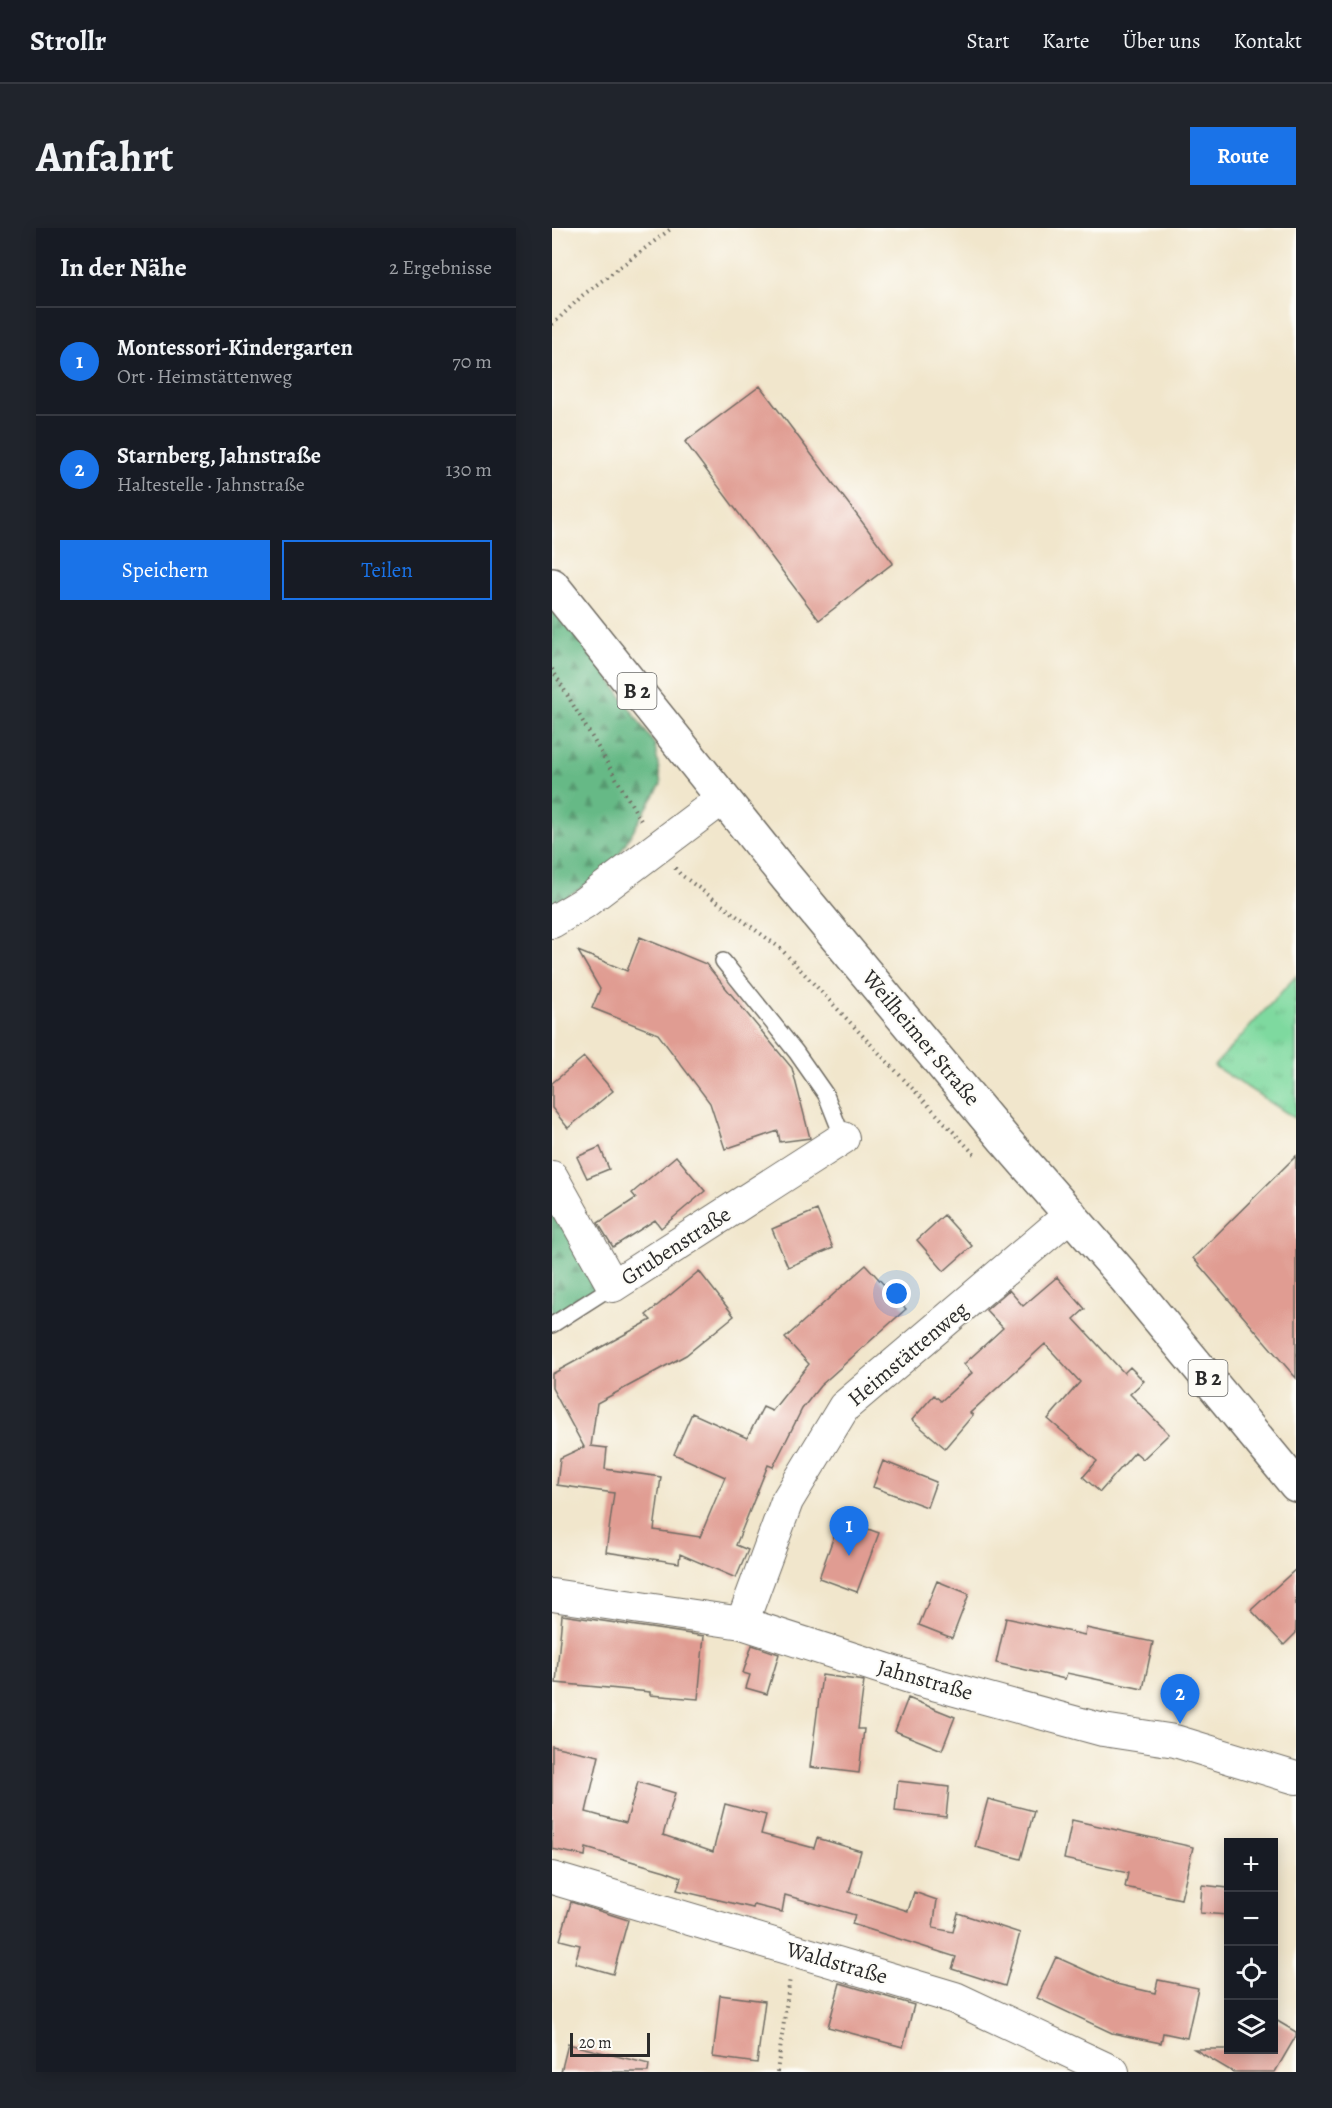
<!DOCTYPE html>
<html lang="de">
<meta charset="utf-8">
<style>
body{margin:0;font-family:Alegreya,serif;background:#20242c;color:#f1f3f6}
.controls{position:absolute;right:18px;bottom:18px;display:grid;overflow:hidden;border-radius:0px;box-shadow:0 3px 15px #0003}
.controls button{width:54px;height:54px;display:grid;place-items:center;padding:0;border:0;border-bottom:2px solid #363941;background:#171b24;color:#f1f3f6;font:30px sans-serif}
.scale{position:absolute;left:18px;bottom:15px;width:80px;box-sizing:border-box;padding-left:6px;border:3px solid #2b2b2b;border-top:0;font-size:16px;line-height:21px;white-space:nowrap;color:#2b2b2b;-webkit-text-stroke:4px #fdfcf7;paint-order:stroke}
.you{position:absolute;left:345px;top:1066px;width:21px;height:21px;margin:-15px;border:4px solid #fff;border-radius:50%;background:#1a73e8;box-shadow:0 0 0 9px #1a73e833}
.badge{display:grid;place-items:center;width:39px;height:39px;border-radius:50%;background:#1a73e8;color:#fff;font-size:20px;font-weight:700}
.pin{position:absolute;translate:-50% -50px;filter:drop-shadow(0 2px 3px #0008)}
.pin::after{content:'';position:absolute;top:32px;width:21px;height:18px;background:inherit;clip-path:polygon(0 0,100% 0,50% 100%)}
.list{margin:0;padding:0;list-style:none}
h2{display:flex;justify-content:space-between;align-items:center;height:78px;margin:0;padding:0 24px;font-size:26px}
h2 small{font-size:20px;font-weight:400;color:#9ea1a6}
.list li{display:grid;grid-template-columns:39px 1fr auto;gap:18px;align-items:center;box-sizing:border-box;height:108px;padding:0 24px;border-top:2px solid #363941}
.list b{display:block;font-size:22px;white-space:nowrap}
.list p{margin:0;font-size:20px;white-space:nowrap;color:#9ea1a6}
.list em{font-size:20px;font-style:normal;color:#9ea1a6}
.actions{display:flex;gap:12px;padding:18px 24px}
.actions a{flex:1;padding:14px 0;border:2px solid #1a73e8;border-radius:0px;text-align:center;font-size:21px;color:#1a73e8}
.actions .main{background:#1a73e8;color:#fff}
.icon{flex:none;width:33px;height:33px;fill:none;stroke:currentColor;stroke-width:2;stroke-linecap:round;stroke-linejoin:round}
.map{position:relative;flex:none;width:744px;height:1844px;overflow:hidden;border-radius:0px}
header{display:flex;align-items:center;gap:36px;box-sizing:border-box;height:84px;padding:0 30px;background:#171b24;border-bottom:2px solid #363941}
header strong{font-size:28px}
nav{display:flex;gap:33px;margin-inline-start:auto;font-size:21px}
.intro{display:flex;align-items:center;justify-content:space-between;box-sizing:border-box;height:144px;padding:0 36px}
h1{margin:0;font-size:42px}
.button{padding:15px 27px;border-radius:0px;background:#1a73e8;color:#fff;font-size:21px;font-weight:700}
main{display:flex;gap:36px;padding:0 36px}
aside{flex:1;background:#171b24;border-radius:0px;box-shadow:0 3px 15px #0003}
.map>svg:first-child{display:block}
.grass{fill:url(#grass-tufts);stroke:#548265;stroke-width:1.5}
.forest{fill:url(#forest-firs);stroke:#487258;stroke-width:1.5}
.building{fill:#e09c92}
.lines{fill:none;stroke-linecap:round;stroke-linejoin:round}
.lane-casing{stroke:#706c63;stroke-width:18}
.street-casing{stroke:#706c63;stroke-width:34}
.primary-casing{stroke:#706c63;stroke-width:36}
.path{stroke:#706c63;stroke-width:4;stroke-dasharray:1.5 4.5;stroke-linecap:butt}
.lane{stroke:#fff;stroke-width:15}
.street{stroke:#fff;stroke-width:32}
.primary{stroke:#fff;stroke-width:33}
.labels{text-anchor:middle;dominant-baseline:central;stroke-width:4.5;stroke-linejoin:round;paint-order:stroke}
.shield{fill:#fdfcf7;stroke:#6a6a68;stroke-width:1.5}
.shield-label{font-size:21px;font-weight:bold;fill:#2b2b2b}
.street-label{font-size:22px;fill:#2b2b2b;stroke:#fdfcf7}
</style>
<header>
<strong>Strollr</strong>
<nav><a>Start</a><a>Karte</a><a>Über uns</a><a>Kontakt</a></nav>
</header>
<div class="intro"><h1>Anfahrt</h1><a class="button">Route</a></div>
<main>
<aside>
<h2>In der Nähe<small>2 Ergebnisse</small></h2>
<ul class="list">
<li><span class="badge">1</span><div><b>Montessori-Kindergarten</b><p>Ort · Heimstättenweg</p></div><em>70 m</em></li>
<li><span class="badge">2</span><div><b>Starnberg, Jahnstraße</b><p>Haltestelle · Jahnstraße</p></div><em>130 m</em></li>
</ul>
<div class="actions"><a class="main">Speichern</a><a>Teilen</a></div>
</aside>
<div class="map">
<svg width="744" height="1844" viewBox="0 0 744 1844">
<defs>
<pattern id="grass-tufts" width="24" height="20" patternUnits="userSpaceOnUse" patternTransform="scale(1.5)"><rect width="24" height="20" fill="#7ed99f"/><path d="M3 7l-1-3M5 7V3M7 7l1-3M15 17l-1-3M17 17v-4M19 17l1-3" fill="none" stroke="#6dba89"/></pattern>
<pattern id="forest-firs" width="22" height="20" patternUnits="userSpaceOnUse" patternTransform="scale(1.5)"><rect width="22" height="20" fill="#66b986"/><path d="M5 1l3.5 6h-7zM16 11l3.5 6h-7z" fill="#54976e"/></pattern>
</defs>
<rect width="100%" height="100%" fill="#fdfcf7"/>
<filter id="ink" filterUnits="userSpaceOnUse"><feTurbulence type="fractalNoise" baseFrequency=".0167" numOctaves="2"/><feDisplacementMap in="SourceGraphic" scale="12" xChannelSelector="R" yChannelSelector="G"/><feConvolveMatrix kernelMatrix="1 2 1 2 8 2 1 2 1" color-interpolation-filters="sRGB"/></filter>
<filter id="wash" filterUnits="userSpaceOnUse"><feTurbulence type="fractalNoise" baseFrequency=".008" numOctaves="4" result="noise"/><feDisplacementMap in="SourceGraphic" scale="24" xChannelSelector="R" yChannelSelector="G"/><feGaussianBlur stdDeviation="1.35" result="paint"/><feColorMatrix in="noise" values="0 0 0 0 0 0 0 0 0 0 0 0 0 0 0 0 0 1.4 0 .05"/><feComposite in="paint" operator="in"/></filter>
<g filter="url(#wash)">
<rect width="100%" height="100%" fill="#f1e6cc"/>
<!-- grass -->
<path class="grass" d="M 744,748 L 744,891 L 662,838 Z"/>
<!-- forest -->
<path class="forest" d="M 0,367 L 103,517 L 109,556 L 57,643 L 0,678 Z
M 0,959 L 49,1056 L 40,1070 L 0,1093 Z"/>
<g id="blocks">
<!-- building -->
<path class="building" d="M 208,158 L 341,335 L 267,392 L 133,214 Z
M 88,709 L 154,736 L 240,840 L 258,910 L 228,914 L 226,903 L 173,921 L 158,875 L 106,806 L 40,780 L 48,761 L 26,723 L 75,743 Z
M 32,829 L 61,863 L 16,900 L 0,880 L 0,855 Z
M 48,919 L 57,941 L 35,950 L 25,929 Z
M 124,928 L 153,963 L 109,1000 L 103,992 L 61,1019 L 46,995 L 84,970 L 80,965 Z
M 744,928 L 744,1150 L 641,1030 Z
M 265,982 L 281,1020 L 236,1039 L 220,1001 Z
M 392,987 L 420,1018 L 392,1043 L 365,1012 Z
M 314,1037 L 354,1081 L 268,1158 L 250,1181 L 221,1239 L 216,1237 L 184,1317 L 196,1322 L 184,1350 L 128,1326 L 127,1335 L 54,1324 L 62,1265 L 5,1257 L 8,1230 L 32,1219 L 0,1160 L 0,1146 L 99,1092 L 94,1087 L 147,1043 L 182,1088 L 134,1127 L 45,1175 L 39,1218 L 55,1220 L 53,1241 L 109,1249 L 102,1302 L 148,1309 L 173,1249 L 122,1226 L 140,1185 L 195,1210 L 211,1179 L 220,1183 L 257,1136 L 233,1110 Z
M 505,1049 L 533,1081 L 522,1091 L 572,1145 L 578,1139 L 592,1153 L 578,1166 L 617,1206 L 591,1231 L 583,1224 L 548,1264 L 531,1249 L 545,1233 L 496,1191 L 528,1154 L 493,1116 L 418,1185 L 421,1187 L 393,1220 L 360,1192 L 382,1167 L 389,1173 L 420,1145 L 412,1136 L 451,1100 L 434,1082 L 457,1062 L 471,1078 Z
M 331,1233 L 384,1254 L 375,1279 L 321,1259 Z
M 288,1291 L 327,1305 L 305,1364 L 267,1350 Z
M 744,1341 L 744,1405 L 732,1417 L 699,1382 Z
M 385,1353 L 417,1366 L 400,1410 L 367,1397 Z
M 10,1387 L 152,1408 L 146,1471 L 98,1467 L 98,1464 L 4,1455 Z
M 454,1390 L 533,1407 L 534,1400 L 601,1414 L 591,1461 L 515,1445 L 513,1451 L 444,1435 Z
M 200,1417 L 227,1426 L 215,1466 L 194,1460 L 198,1447 L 191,1445 Z
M 270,1447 L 312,1453 L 306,1501 L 312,1501 L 307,1545 L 258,1539 Z
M 356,1470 L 403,1489 L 390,1522 L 343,1503 Z
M 0,1518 L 47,1528 L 34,1584 L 74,1595 L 86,1554 L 123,1565 L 111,1607 L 161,1624 L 173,1576 L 214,1587 L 209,1606 L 262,1620 L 265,1610 L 309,1623 L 297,1664 L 356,1683 L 362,1664 L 385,1672 L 381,1700 L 401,1704 L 406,1685 L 468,1705 L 453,1758 L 400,1741 L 404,1729 L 300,1696 L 303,1687 L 233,1667 L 230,1684 L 202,1677 L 201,1680 L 125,1662 L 129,1649 L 113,1643 L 34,1620 L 33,1628 L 0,1621 Z
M 346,1553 L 397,1559 L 394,1589 L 343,1583 Z
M 436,1571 L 482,1583 L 469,1631 L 423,1619 Z
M 520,1592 L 641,1619 L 629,1671 L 573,1659 L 576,1645 L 512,1631 Z
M 650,1657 L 676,1660 L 676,1687 L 648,1685 Z
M 19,1674 L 76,1692 L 61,1746 L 23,1735 L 28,1717 L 8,1712 Z
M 504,1729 L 564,1756 L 603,1765 L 606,1752 L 646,1760 L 635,1810 L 611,1805 L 609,1815 L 560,1805 L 485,1770 Z
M 288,1755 L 362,1777 L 351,1819 L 276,1799 Z
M 168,1767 L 213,1773 L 205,1835 L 161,1829 Z
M 722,1791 L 744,1804 L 744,1808 L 723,1844 L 681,1844 L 642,1821 L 722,1821 Z
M 16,1816 L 97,1836 L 96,1844 L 9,1844 Z"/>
</g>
</g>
<g filter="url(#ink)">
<use href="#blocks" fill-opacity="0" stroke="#706c63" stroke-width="1.5"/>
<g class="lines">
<defs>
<path id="lane" d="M 171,733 L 244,824 L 274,867 L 291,910
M 0,1097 L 61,1058"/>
<path id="street" d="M 0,694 L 32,675 L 171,570
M 0,949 L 61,1058 L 291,910
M 0,1367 L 190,1395 L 367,1452 L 551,1502 L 623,1513 L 744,1550
M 190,1395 L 235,1273 L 292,1179 L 519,986
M 0,1650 L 403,1770 L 561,1844"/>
<path id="primary" d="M 0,357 L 235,650 L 452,911 L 568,1044 L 744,1257"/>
</defs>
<!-- lane casing -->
<use href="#lane" class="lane-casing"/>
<!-- street casing -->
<use href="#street" class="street-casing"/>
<!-- primary casing -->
<use href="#primary" class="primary-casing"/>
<!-- path -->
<path class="path" d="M 0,97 L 31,67 L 120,0
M 0,441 L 91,596
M 123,640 L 128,646 L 228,720 L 425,929
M 225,1844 L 238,1750"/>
<!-- lane -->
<use href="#lane" class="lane"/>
<!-- street -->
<use href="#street" class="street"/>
<!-- primary -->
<use href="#primary" class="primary"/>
</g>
</g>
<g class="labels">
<!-- shield labels -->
<g class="shield">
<rect x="65.5" y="445" width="39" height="36" rx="4.5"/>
<rect x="636.5" y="1132" width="39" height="36" rx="4.5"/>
</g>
<g class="shield-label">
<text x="85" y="463">B 2</text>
<text x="656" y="1150">B 2</text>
</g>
<!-- street labels -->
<g class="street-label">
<text transform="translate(369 810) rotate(50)">Weilheimer Straße</text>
<text transform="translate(124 1018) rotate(-33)">Grubenstraße</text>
<text transform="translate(356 1126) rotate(-40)">Heimstättenweg</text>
<text transform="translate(373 1452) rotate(16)">Jahnstraße</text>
<text transform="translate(285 1735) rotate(16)">Waldstraße</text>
</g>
</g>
</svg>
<div class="controls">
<button>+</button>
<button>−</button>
<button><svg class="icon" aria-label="locate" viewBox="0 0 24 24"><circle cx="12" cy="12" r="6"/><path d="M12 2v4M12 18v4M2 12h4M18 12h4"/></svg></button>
<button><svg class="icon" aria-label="layers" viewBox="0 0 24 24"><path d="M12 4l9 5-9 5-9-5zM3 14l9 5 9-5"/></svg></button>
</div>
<div class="scale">20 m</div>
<div class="you"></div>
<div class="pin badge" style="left:297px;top:1328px">1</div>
<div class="pin badge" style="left:628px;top:1496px">2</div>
</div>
</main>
